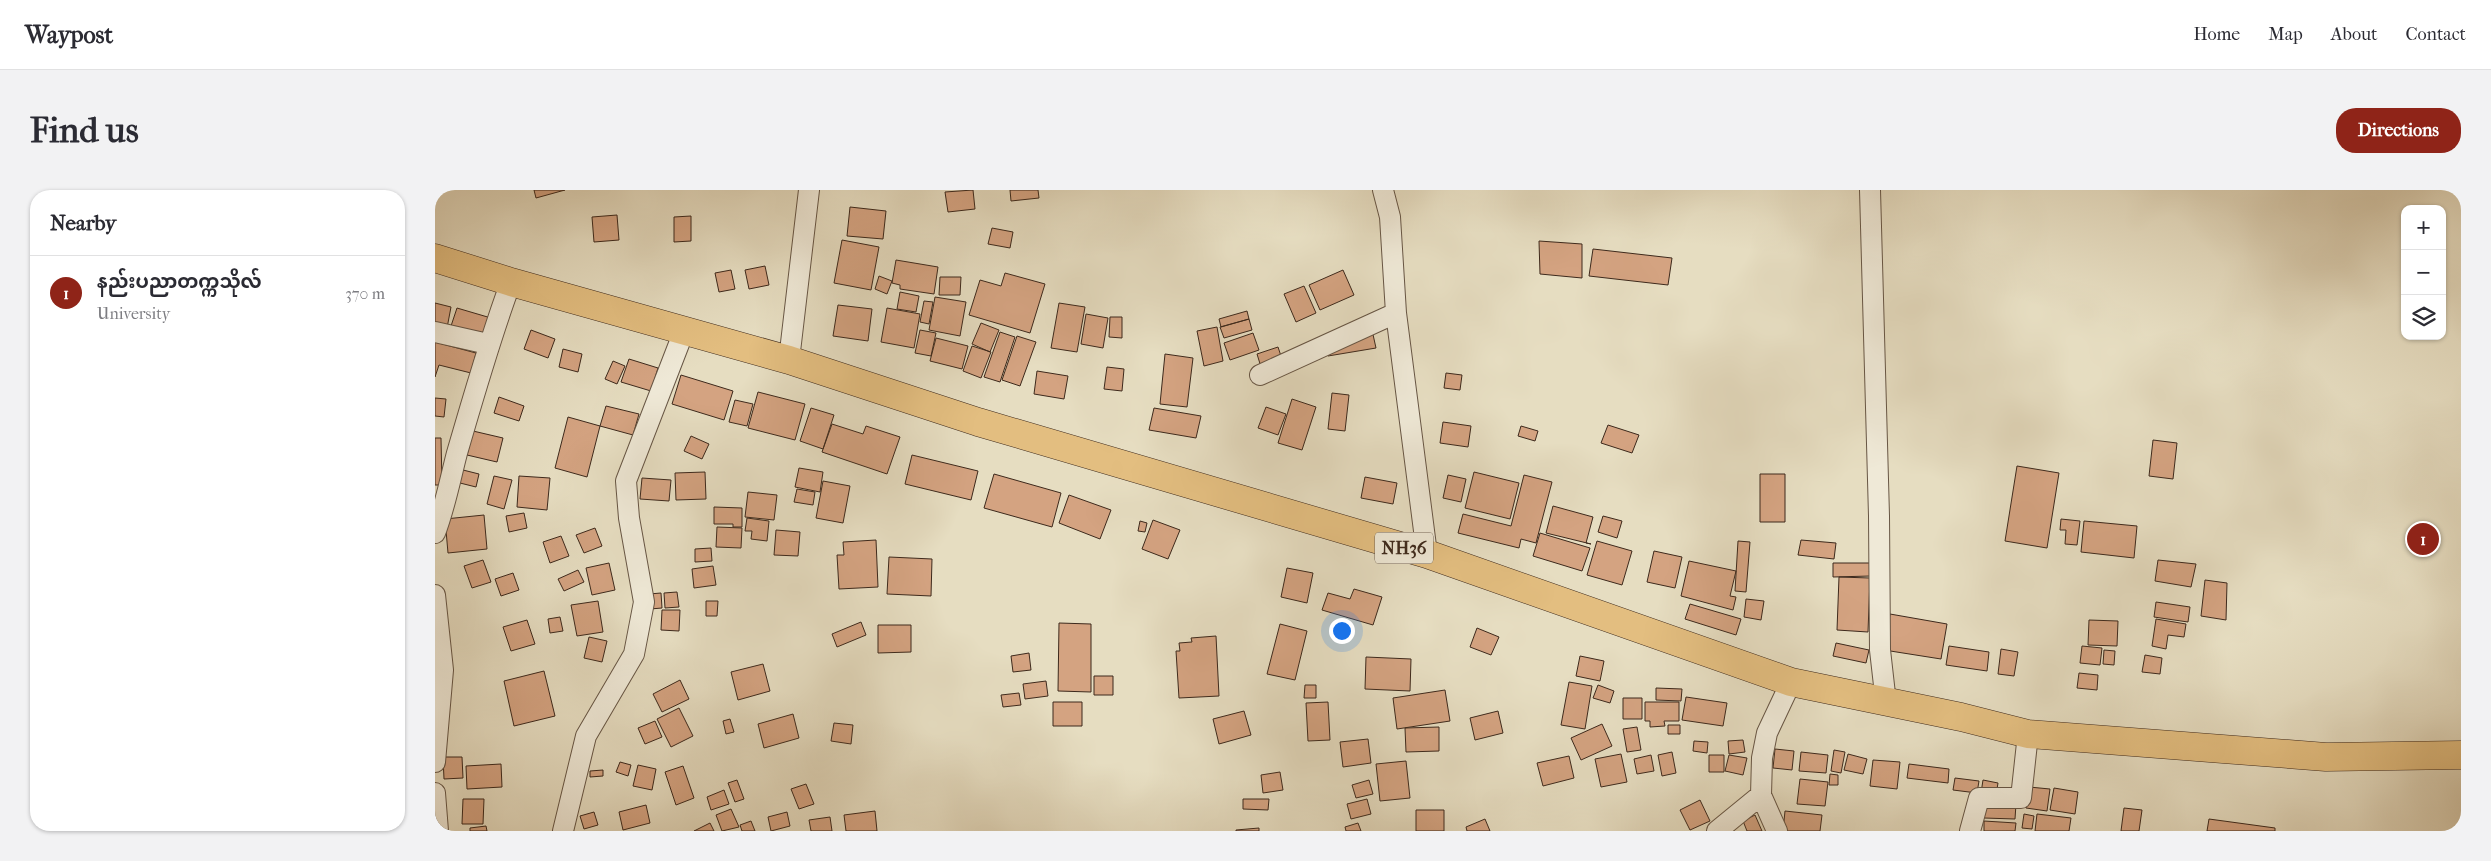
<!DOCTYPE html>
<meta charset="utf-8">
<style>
body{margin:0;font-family:"IM FELL French Canon","Noto Sans Myanmar",serif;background:#f2f2f3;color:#2b2b33}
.controls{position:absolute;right:15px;top:15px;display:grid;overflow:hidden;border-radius:10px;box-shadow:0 1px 4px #0004}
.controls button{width:45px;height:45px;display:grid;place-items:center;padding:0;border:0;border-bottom:1px solid #e1e1e2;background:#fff;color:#2b2b33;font:25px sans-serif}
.you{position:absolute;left:906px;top:440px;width:18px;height:18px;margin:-12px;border:4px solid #fff;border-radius:50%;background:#1a73e8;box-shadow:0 0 0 8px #1a73e833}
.badge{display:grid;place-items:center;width:32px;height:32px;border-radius:50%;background:#8f2418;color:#fff;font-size:16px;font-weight:700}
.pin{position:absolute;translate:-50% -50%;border:2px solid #fff;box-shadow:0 1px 5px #0006}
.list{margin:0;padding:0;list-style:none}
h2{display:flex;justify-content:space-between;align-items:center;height:65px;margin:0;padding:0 20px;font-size:21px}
h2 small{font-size:16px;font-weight:400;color:#7c7c81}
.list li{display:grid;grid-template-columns:32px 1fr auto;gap:15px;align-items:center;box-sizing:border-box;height:75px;padding:0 20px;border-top:1px solid #e1e1e2}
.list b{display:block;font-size:19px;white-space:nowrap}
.list p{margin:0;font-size:16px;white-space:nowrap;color:#7c7c81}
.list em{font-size:16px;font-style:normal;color:#7c7c81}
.icon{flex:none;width:28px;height:28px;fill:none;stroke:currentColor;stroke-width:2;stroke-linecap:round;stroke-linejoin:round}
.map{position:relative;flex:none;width:2026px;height:641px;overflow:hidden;border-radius:20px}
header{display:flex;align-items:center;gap:30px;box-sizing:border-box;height:70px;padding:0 25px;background:#fff;border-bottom:1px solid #e1e1e2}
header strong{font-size:24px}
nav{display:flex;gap:28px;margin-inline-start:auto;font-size:18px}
.intro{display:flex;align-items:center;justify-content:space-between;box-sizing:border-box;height:120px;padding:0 30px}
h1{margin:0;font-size:35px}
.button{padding:12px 22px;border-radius:20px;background:#8f2418;color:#fff;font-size:18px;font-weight:700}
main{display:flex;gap:30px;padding:0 30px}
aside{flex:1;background:#fff;border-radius:20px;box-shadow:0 1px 4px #0004}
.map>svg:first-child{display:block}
.building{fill:#d4a381;stroke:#3d291c}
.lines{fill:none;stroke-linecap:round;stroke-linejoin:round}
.minor-casing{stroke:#675645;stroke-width:22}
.highway-casing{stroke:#3d291c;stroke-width:29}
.minor{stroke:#efe9d7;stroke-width:20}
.highway{stroke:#e3be80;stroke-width:28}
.labels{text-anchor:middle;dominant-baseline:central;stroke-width:4;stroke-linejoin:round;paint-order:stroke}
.shield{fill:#efe9d7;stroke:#726354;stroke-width:1}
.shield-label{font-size:18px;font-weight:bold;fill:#3d291c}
</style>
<header>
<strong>Waypost</strong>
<nav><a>Home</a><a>Map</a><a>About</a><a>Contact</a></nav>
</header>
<div class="intro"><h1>Find us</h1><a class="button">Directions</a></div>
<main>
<aside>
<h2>Nearby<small></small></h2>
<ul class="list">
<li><span class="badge">1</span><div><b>နည်းပညာတက္ကသိုလ်</b><p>University</p></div><em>370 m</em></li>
</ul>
</aside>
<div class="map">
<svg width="2026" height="641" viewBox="0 0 2026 641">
<rect width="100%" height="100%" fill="#e6ddc1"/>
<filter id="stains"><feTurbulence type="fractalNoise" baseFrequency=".004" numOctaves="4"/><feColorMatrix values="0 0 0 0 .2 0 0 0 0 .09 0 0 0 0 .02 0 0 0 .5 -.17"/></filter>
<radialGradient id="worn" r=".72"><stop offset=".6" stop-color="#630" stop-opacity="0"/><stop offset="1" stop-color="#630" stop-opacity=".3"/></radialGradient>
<!-- building -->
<path class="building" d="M 99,0 L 130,0 L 101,8 Z
M 538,0 L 540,19 L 513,22 L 510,2 Z
M 575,0 L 603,0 L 604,8 L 576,11 Z
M 415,17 L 451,21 L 448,49 L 412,46 Z
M 182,25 L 184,50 L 159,52 L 157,27 Z
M 256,26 L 256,51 L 239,52 L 239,27 Z
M 557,38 L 578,42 L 575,58 L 553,54 Z
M 407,50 L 444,57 L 436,100 L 399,93 Z
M 1104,51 L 1147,54 L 1147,88 L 1105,84 Z
M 1158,59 L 1237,68 L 1233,95 L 1154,86 Z
M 461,70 L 503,77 L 499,104 L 465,99 L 465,95 L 457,93 Z
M 330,76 L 334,95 L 314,99 L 310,80 Z
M 296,80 L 300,99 L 284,102 L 280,83 Z
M 908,80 L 919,105 L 885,120 L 874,95 Z
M 570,83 L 610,94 L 595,143 L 534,125 L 545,90 L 566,96 Z
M 444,86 L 457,91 L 452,104 L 440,99 Z
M 505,87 L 526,87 L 525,105 L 504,105 Z
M 869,96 L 881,123 L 861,132 L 849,104 Z
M 465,102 L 484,106 L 481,122 L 462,119 Z
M 500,107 L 531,112 L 525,146 L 494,140 Z
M 489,111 L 498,112 L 494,134 L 485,132 Z
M 0,113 L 16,117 L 12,138 L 0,135 Z
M 624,113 L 650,117 L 642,162 L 616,158 Z
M 403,115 L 437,119 L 433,151 L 398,146 Z
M 22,118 L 56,128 L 51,146 L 16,136 Z
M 452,118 L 485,124 L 479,158 L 446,152 Z
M 812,121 L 814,129 L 786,137 L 784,129 Z
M 651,124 L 673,128 L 668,158 L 646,154 Z
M 675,127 L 687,127 L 687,148 L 674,147 Z
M 814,129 L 817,140 L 789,148 L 785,137 Z
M 546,133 L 564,140 L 555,162 L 537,154 Z
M 782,137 L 788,171 L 769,176 L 762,141 Z
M 96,140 L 120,149 L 113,168 L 89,159 Z
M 485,140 L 501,143 L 496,166 L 480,163 Z
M 937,140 L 941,158 L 893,166 L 891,148 Z
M 565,142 L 580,147 L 565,192 L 549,187 Z
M 818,143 L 824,160 L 795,170 L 789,153 Z
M 582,146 L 601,152 L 585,196 L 567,190 Z
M 501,148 L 533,156 L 527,179 L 495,171 Z
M 0,152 L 41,163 L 36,183 L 4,175 L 0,187 Z
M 537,156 L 556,162 L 546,188 L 528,181 Z
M 843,157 L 847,169 L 826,177 L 822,164 Z
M 128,159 L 147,164 L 143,182 L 124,177 Z
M 730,164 L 758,168 L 752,217 L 725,214 Z
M 194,169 L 223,178 L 216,201 L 186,192 Z
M 178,171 L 190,176 L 182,194 L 170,189 Z
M 672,177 L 689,179 L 687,201 L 669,199 Z
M 602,181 L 633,186 L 629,209 L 599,204 Z
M 1011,183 L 1027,185 L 1025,200 L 1009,198 Z
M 246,185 L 298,201 L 289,230 L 237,214 Z
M 323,202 L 370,214 L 360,250 L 313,238 Z
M 897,203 L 914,205 L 910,241 L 893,239 Z
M 64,207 L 89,216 L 84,231 L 59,223 Z
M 0,208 L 11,209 L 9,227 L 0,226 Z
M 857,209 L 881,217 L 867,260 L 843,253 Z
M 300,210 L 318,214 L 312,236 L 294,232 Z
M 171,216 L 204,224 L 198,245 L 165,236 Z
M 831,217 L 851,224 L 843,245 L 823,238 Z
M 376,218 L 399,225 L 388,259 L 365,251 Z
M 719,218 L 766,226 L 761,248 L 714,240 Z
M 133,227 L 165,236 L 152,287 L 120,278 Z
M 1008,232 L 1036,236 L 1033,257 L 1005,253 Z
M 397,234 L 428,244 L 431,236 L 465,247 L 452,284 L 387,262 Z
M 1173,235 L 1204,245 L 1197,263 L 1166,253 Z
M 1086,236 L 1103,241 L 1100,251 L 1083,246 Z
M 38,241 L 68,248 L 62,272 L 32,265 Z
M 256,246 L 274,254 L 267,269 L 249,261 Z
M 0,248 L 6,248 L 7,295 L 0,295 Z
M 1718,250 L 1742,253 L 1738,289 L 1714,286 Z
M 477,265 L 543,281 L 536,310 L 470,294 Z
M 1582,276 L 1624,283 L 1612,358 L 1570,351 Z
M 364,278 L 388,282 L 385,302 L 360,297 Z
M 24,279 L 44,284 L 41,297 L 21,292 Z
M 270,282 L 271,309 L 241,310 L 240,283 Z
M 1039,282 L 1084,293 L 1075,329 L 1030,318 Z
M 559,284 L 626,303 L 617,337 L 549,318 Z
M 1325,284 L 1350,284 L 1350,332 L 1325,332 Z
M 1013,285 L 1031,289 L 1026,312 L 1008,308 Z
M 1089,285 L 1117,292 L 1101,353 L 1086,349 L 1084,358 L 1023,343 L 1028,324 L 1076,336 Z
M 59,286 L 77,290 L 69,319 L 52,314 Z
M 84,286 L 115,288 L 112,320 L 82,317 Z
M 930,287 L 962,293 L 958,314 L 926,308 Z
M 207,288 L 236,290 L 234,311 L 205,309 Z
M 388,291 L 415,296 L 408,333 L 381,328 Z
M 362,299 L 380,302 L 378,315 L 359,312 Z
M 313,302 L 342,305 L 339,330 L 310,327 Z
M 634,305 L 676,320 L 665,349 L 624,333 Z
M 1118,316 L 1158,327 L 1151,353 L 1156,354 L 1111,343 Z
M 279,317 L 307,318 L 307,337 L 298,337 L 298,334 L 279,334 Z
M 89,323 L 92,338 L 74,342 L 71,326 Z
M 49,325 L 52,359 L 13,363 L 10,329 Z
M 1168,326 L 1187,331 L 1182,348 L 1163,342 Z
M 312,328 L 334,331 L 332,351 L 316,349 L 317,341 L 310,341 Z
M 1626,329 L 1645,331 L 1642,355 L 1630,354 L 1631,340 L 1625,340 Z
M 718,330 L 745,340 L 733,369 L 707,359 Z
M 705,331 L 712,333 L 710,342 L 703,341 Z
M 1649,331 L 1702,336 L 1699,368 L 1646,362 Z
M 282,337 L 307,338 L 306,358 L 281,357 Z
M 160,338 L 167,356 L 149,363 L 141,345 Z
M 341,340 L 365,342 L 363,366 L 339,365 Z
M 1105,343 L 1155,358 L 1147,381 L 1098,366 Z
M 126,346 L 134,366 L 115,373 L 108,352 Z
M 441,350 L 443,397 L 404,399 L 402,365 L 409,365 L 408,352 Z
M 1366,350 L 1401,353 L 1399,369 L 1363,365 Z
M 1162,351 L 1197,361 L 1187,395 L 1152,385 Z
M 1303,351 L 1315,352 L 1311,402 L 1300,401 Z
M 276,358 L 277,371 L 260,372 L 260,359 Z
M 1219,361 L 1247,367 L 1240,398 L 1212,392 Z
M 454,367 L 497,369 L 496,406 L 452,404 Z
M 48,370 L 56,392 L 37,398 L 29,376 Z
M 1723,370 L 1761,374 L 1756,397 L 1720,391 Z
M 1254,371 L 1301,381 L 1295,406 L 1301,407 L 1298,420 L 1246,406 Z
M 174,373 L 180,400 L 157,405 L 151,378 Z
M 1398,373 L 1435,373 L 1436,386 L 1398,387 Z
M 278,376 L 281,395 L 259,398 L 257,379 Z
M 852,378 L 878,383 L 872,413 L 846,407 Z
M 143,380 L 149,392 L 129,401 L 123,389 Z
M 78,383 L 84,400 L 66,406 L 60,389 Z
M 1404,387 L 1435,388 L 1433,442 L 1402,440 Z
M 1770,390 L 1792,393 L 1791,430 L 1766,426 Z
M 919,399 L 947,407 L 938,435 L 887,420 L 893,403 L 915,409 Z
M 242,402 L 244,417 L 230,418 L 229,403 Z
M 226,403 L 227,418 L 215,419 L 214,404 Z
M 1311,409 L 1329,411 L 1326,430 L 1309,427 Z
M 163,411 L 168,442 L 142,446 L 136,415 Z
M 271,411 L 283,411 L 282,426 L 271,426 Z
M 1721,412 L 1755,417 L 1753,432 L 1719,427 Z
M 1255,414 L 1306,429 L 1301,445 L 1250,429 Z
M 227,420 L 245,420 L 244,441 L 226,440 Z
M 1455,424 L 1512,434 L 1506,469 L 1449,460 Z
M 125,427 L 128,441 L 115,443 L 113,429 Z
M 1721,429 L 1751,434 L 1749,447 L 1733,445 L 1731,459 L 1717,456 Z
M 92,430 L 100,454 L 76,461 L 68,437 Z
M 1654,430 L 1683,431 L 1682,456 L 1653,455 Z
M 426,432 L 431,445 L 402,457 L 397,444 Z
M 624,433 L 656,434 L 656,502 L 623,501 Z
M 845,434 L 872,441 L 860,490 L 832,484 Z
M 443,435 L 476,435 L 476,462 L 443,463 Z
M 1042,438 L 1064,447 L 1056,465 L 1035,457 Z
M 781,446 L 784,506 L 744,508 L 741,461 L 745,461 L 744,453 L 757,452 L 756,448 Z
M 154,447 L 172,451 L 167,472 L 149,468 Z
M 1401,453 L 1434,460 L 1431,473 L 1398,466 Z
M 1514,456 L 1554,462 L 1552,481 L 1511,475 Z
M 1647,456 L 1667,458 L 1665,475 L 1645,473 Z
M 1566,459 L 1583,462 L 1579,486 L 1563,484 Z
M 1669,460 L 1680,461 L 1679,475 L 1668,474 Z
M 594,463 L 596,480 L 578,482 L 576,466 Z
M 1710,465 L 1727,468 L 1725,484 L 1707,482 Z
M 1145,466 L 1169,471 L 1165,491 L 1141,486 Z
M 931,467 L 976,469 L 975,501 L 930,499 Z
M 328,474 L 335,501 L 303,510 L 296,482 Z
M 109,481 L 120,526 L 79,536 L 69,491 Z
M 1644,483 L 1663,485 L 1662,500 L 1642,498 Z
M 659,486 L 678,486 L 678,505 L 659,505 Z
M 245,490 L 254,509 L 227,522 L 218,504 Z
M 611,491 L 613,506 L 590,509 L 588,494 Z
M 1134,492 L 1157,496 L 1150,539 L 1126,535 Z
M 870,495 L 881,495 L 881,508 L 869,508 Z
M 1163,495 L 1179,501 L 1175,513 L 1158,508 Z
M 1221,498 L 1247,499 L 1246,511 L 1221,510 Z
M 1010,500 L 1015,531 L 962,539 L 958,508 Z
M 584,503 L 586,515 L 568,517 L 566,505 Z
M 1251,507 L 1292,513 L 1288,536 L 1247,530 Z
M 1188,508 L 1207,508 L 1207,529 L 1188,529 Z
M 618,512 L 647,512 L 647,536 L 618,536 Z
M 893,512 L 895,550 L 873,551 L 871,513 Z
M 1210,512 L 1244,512 L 1244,531 L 1229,531 L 1230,536 L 1215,537 L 1215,531 L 1210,531 Z
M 244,518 L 258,546 L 236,557 L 222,529 Z
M 809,521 L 816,545 L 784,554 L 778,529 Z
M 1063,521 L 1068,543 L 1040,550 L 1035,528 Z
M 358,524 L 364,548 L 329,558 L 323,534 Z
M 295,529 L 299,542 L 291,544 L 288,531 Z
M 220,531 L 227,547 L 210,554 L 203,538 Z
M 399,533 L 418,535 L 416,554 L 396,551 Z
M 1167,534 L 1177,556 L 1146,570 L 1136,548 Z
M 1233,535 L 1245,535 L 1245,544 L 1233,544 Z
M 1004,537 L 1004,561 L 971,562 L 970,538 Z
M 1202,537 L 1206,560 L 1192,562 L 1188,539 Z
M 933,549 L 936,573 L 908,577 L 905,552 Z
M 1308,550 L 1310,562 L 1294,564 L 1293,551 Z
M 1259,551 L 1273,552 L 1272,563 L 1258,561 Z
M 1340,559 L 1359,561 L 1357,580 L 1338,578 Z
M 1399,560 L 1410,562 L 1406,583 L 1396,581 Z
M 1237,562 L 1241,583 L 1227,586 L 1223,565 Z
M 1366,562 L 1393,565 L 1391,583 L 1364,581 Z
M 1186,564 L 1192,592 L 1166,597 L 1160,569 Z
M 1413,564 L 1432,569 L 1428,584 L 1409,580 Z
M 1216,565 L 1219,581 L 1202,584 L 1199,569 Z
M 1274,565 L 1289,565 L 1289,582 L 1274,582 Z
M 1294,565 L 1312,568 L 1308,585 L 1290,581 Z
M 1134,566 L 1139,588 L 1108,596 L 1102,573 Z
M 8,567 L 27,567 L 28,588 L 9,589 Z
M 1438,570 L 1465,572 L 1462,599 L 1435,596 Z
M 971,571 L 975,608 L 945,611 L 941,574 Z
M 185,572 L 196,575 L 193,586 L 181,582 Z
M 66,574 L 67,597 L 32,599 L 31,576 Z
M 1474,574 L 1514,579 L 1513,593 L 1472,588 Z
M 203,575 L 221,579 L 217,600 L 198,596 Z
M 248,576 L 259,608 L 241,615 L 230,582 Z
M 168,580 L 168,586 L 155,587 L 155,581 Z
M 845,582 L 848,600 L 828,603 L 826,585 Z
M 1395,584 L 1403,585 L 1403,595 L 1394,595 Z
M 1520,588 L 1544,591 L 1542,603 L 1518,600 Z
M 1365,589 L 1393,592 L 1390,616 L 1362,614 Z
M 302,590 L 309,609 L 300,612 L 293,593 Z
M 934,590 L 938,604 L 921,608 L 917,595 Z
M 1548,590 L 1563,593 L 1561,605 L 1546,603 Z
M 371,594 L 379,614 L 364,619 L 356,599 Z
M 1594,597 L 1615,599 L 1612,621 L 1591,618 Z
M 1619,598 L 1643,602 L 1640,624 L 1615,620 Z
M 289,600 L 294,614 L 276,620 L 272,607 Z
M 28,609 L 49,609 L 48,634 L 27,634 Z
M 808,609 L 834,609 L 833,620 L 808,619 Z
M 932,609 L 936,624 L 916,629 L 912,614 Z
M 1265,610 L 1275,631 L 1255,640 L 1245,620 Z
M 1581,614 L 1580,629 L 1549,628 L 1549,616 Z
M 211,615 L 215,633 L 188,640 L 184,622 Z
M 1689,618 L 1707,620 L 1704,641 L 1686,641 Z
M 296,619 L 304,637 L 287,641 L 281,625 Z
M 981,620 L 1009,620 L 1009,641 L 981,641 Z
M 440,621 L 442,641 L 411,641 L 409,625 Z
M 1350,621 L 1387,625 L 1385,641 L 1348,641 Z
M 159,622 L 163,635 L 149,639 L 145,626 Z
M 352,622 L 355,636 L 336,641 L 333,627 Z
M 1589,624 L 1599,626 L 1597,639 L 1587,638 Z
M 1602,624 L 1636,628 L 1634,641 L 1600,641 Z
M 1320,625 L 1327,641 L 1312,641 L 1308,631 Z
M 395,627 L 397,641 L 376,641 L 374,630 Z
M 1050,629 L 1055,641 L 1032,641 L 1031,637 Z
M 1774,629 L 1840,638 L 1840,641 L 1772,641 Z
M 316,631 L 320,641 L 307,641 L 305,635 Z
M 1549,631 L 1581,633 L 1580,641 L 1549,641 Z
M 275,633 L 279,641 L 259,641 Z
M 923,633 L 926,641 L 911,641 L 910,637 Z
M 51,636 L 52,641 L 35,641 L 35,638 Z
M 824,638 L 824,641 L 801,641 L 801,640 Z"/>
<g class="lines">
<defs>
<path id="minor" d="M 948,0 L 955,27 L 961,123 L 992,364
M 1435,0 L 1444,326 L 1445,460 L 1451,513
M 0,142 L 53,154
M 354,170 L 374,0
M 825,185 L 961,123
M 0,343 C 10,317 15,290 22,263 C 39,205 55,148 76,92
M 0,405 L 8,480 L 0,572
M 0,603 L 3,641
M 128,641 L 151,546 L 199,464 L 209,412 L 194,328 L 191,291 L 249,141
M 1282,641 L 1326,605
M 1342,641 L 1326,605 L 1327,568 L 1332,543 L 1356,492
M 1535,641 L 1544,608 L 1586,608 L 1593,544"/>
<path id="highway" d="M 0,68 L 76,92 L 354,170 L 543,232 L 992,364 L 1356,492 L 1526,527 L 1593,544 L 1891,567 L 2026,565"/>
</defs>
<!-- minor casing -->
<use href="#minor" class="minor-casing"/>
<!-- highway casing -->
<use href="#highway" class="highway-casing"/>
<!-- minor -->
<use href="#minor" class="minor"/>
<!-- highway -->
<use href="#highway" class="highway"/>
</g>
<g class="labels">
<!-- shield labels -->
<rect class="shield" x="940" y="342.5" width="58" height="31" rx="4"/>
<g class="shield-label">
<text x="969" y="358">NH36</text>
</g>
</g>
<rect width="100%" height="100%" filter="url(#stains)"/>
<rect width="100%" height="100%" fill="url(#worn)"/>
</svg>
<div class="controls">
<button>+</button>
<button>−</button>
<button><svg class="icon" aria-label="layers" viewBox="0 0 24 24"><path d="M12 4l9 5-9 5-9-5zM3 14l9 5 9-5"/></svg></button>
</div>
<div class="you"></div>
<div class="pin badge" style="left:1988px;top:349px">1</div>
</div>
</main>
